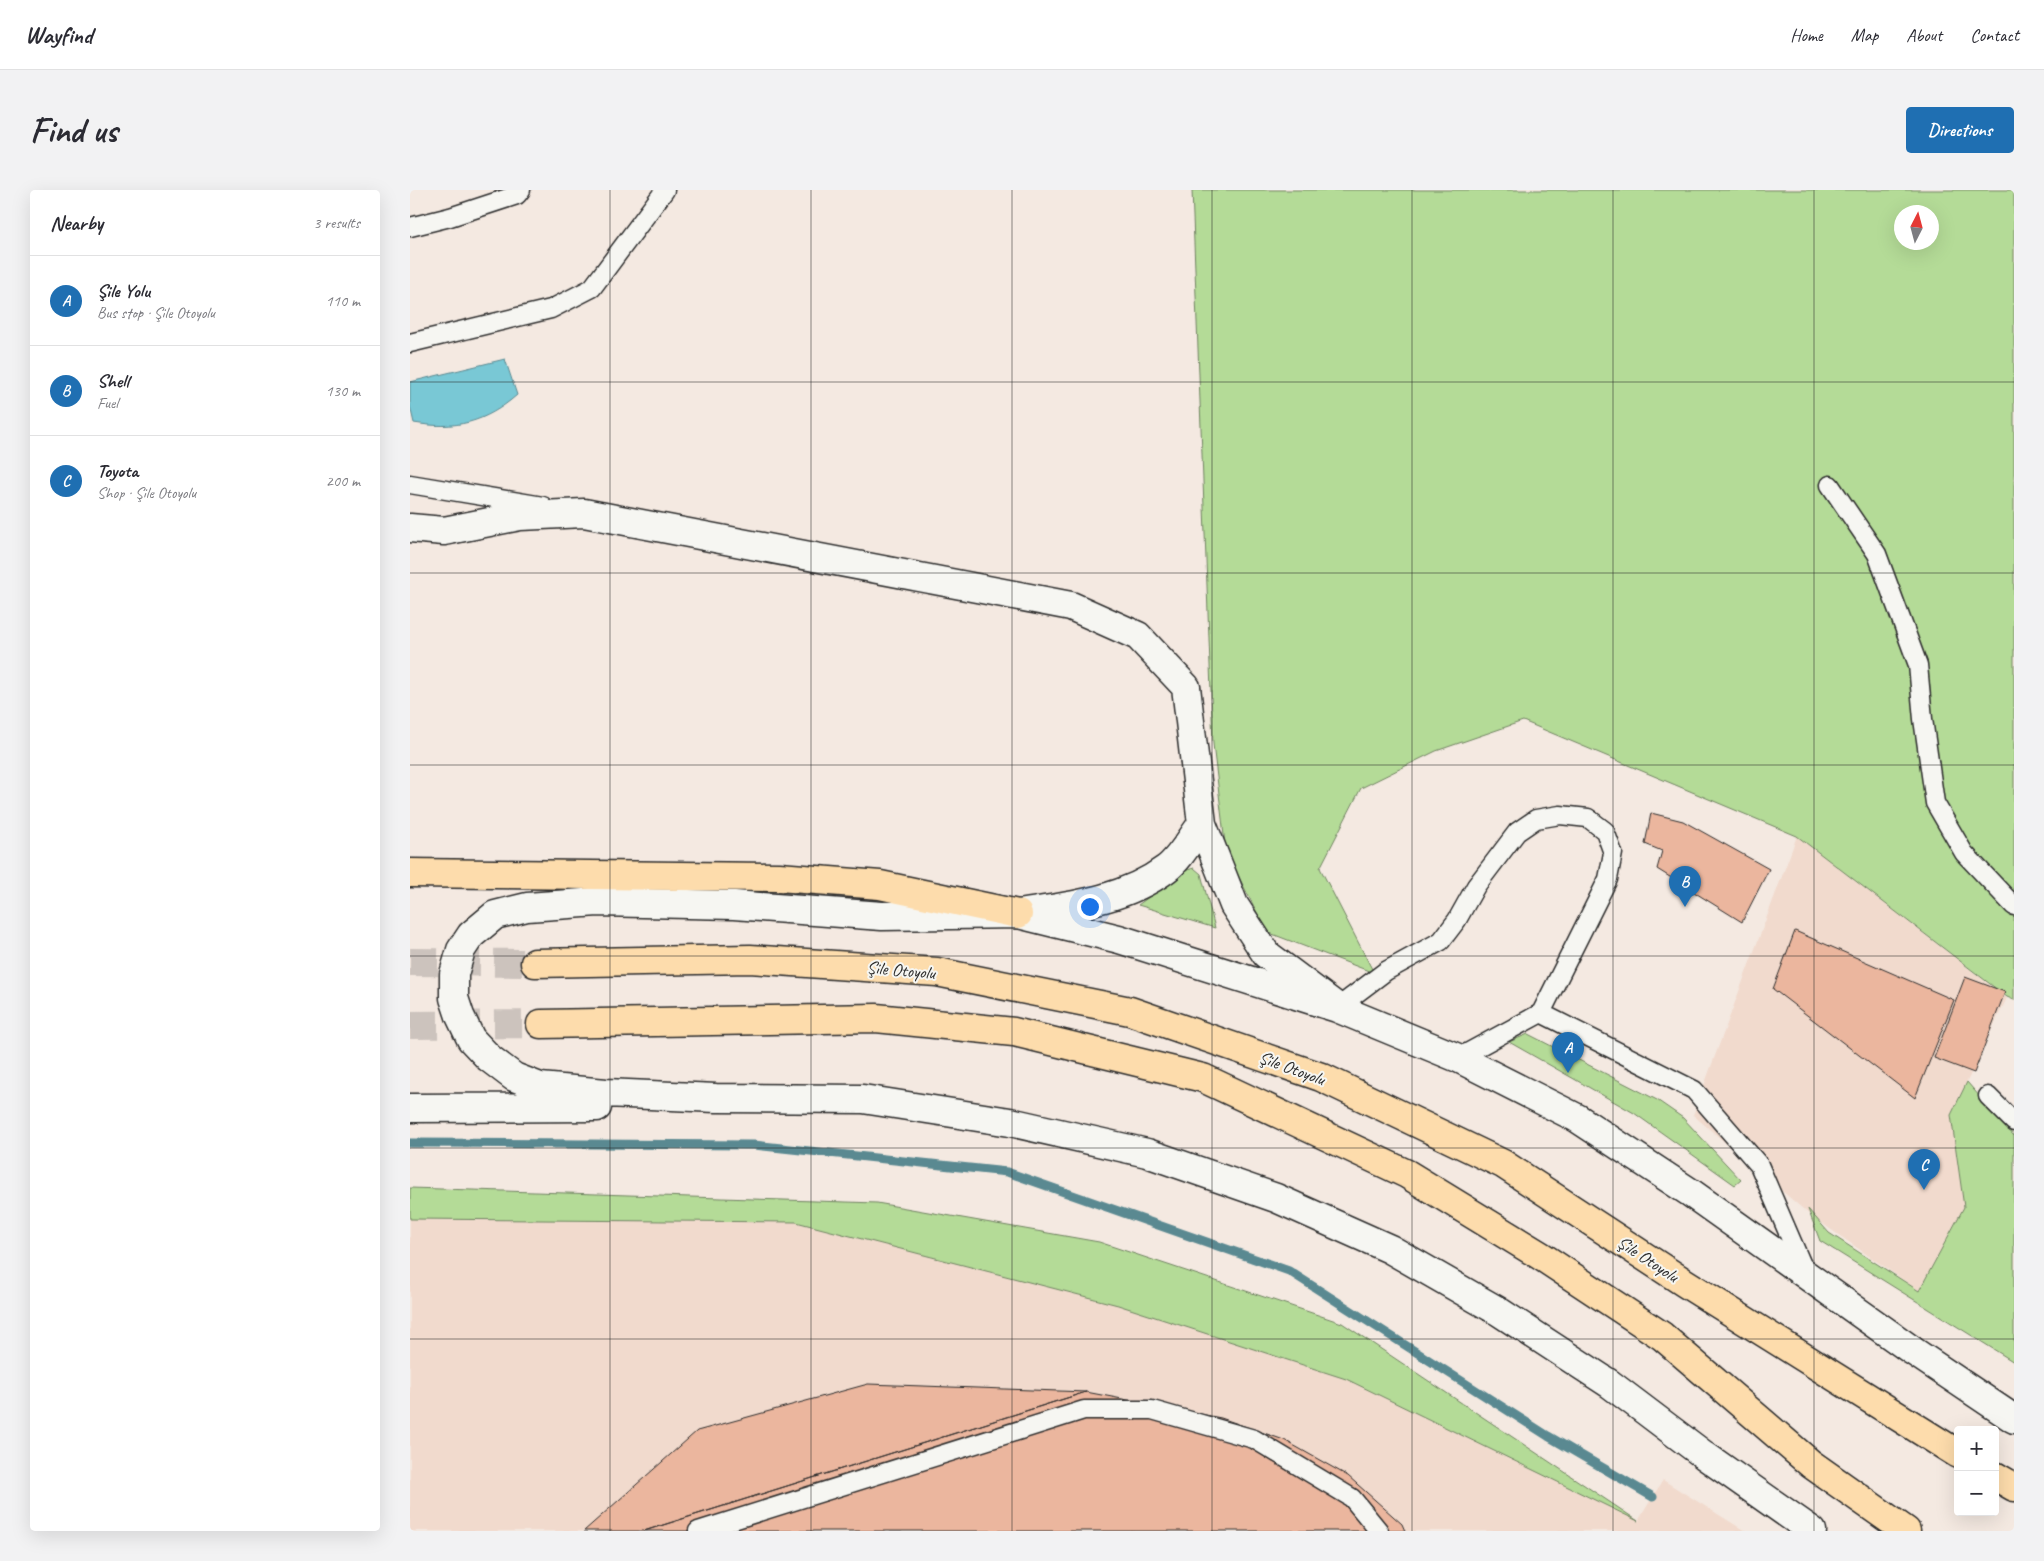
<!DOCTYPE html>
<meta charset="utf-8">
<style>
body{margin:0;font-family:Caveat,sans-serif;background:#f2f2f3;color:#2b2b33}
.controls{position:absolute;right:15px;bottom:15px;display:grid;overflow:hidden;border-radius:5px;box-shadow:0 5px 20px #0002}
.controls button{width:45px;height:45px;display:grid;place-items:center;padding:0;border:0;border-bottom:1px solid #e1e1e2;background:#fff;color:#2b2b33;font:25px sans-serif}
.compass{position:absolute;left:1484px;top:15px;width:45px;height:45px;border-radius:50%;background:#fff;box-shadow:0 5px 20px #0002;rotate:6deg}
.you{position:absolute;left:679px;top:716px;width:18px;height:18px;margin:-12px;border:4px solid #fff;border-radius:50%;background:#1a73e8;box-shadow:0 0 0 8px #1a73e833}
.badge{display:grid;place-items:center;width:32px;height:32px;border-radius:50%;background:#1f6fb2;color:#fff;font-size:16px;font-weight:700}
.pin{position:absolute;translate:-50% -41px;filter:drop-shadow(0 1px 2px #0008)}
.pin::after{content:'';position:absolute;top:26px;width:18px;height:15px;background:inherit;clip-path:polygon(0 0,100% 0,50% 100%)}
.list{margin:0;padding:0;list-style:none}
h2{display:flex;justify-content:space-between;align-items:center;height:65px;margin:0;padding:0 20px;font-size:21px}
h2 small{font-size:16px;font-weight:400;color:#7c7c81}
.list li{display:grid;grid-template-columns:32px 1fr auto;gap:15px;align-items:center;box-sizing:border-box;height:90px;padding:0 20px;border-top:1px solid #e1e1e2}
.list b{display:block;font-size:19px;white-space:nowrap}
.list p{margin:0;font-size:16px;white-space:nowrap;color:#7c7c81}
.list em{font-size:16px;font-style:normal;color:#7c7c81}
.map{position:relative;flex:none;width:1604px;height:1341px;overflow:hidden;border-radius:5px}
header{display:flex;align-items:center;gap:30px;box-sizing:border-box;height:70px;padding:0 25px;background:#fff;border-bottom:1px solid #e1e1e2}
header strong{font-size:24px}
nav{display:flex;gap:28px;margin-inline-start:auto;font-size:18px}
.intro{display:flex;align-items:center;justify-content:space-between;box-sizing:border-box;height:120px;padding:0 30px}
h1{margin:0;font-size:35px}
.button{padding:12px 22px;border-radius:5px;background:#1f6fb2;color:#fff;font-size:18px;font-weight:700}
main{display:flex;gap:30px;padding:0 30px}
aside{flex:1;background:#fff;border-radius:5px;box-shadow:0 5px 20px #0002}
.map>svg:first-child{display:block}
.built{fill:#f1dacd}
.green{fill:#b4db97;stroke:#708361;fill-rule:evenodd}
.water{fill:#79c8d5;stroke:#5a8991}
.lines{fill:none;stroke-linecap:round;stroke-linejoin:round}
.stream{stroke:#5a8991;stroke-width:9}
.building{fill:#ebb69e;stroke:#2b2b2b}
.highway-tunnel{stroke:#ccc3bd;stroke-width:28;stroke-dasharray:28 14;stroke-linecap:butt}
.lane-casing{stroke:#2b2b2b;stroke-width:21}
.street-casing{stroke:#2b2b2b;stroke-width:31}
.secondary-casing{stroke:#2b2b2b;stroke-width:31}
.highway-casing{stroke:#2b2b2b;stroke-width:31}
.lane{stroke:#f6f6f2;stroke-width:18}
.street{stroke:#f6f6f2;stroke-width:28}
.secondary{stroke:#f6f6f2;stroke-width:28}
.highway{stroke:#fddcac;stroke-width:28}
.grid{fill:none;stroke:#2b2b2b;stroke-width:1;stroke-opacity:0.55}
.labels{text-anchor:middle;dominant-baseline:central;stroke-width:4;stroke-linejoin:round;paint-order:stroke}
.street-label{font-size:18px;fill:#2b2b2b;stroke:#f6f6f2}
</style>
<header>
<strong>Wayfind</strong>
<nav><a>Home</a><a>Map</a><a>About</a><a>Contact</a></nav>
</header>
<div class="intro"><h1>Find us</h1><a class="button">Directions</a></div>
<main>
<aside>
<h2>Nearby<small>3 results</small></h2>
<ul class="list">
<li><span class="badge">A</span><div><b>Şile Yolu</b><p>Bus stop · Şile Otoyolu</p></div><em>110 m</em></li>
<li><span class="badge">B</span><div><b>Shell</b><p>Fuel</p></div><em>130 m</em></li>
<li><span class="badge">C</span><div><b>Toyota</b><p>Shop · Şile Otoyolu</p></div><em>200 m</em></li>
</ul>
</aside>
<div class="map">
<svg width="1604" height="1341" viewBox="0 0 1604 1341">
<rect width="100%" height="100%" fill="#f4e9e1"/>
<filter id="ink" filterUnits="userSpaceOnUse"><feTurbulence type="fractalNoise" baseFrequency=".02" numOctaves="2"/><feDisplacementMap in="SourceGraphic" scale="10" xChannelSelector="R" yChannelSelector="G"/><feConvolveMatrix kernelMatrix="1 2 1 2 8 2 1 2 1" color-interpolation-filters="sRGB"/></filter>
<g filter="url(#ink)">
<!-- built -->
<path class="built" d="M 1387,646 L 1597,808 L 1541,925 L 1554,1017 L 1509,1101 L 1400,1025 L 1283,925 Z
M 0,1029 L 386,1032 L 708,1115 L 936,1189 L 1228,1331 L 1253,1290 L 1335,1341 L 0,1341 Z"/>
<!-- green -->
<path class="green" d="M 782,0 L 1604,0 L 1604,810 L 1597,807 L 1387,646 L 1113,531 L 1026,561 L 951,598 L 910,678 L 964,783 L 857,742 L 816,662 L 803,554 ZM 1492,22 L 1522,22 L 1522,52 L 1492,52 Z
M 784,678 L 791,684 L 805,738 L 728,715 L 774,681 Z
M 1118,844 L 1247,910 L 1273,928 L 1331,990 L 1325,995 L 1224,923 L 1099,852 Z
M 1557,892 L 1604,946 L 1604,1172 L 1410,1051 L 1398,1019 L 1419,1043 L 1509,1101 L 1554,1017 L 1541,925 Z
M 0,998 L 467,1013 L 689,1052 L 932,1133 L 1228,1331 L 936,1189 L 708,1115 L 386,1032 L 0,1029 Z"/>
<!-- water -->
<path class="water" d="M 95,169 L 107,205 C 75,233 45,240 4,233 L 0,216 L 0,192 Z"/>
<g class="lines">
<!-- stream -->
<path class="stream" d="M 0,953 L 344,955 L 597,982 L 879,1081 L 1138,1246 L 1243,1307"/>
</g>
<!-- building -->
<path class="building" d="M 1241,623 L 1273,631 L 1359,679 L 1332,732 L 1247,679 L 1252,661 L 1235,654 Z
M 1385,741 L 1544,810 L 1505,908 L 1363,799 Z
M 1555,787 L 1595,802 L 1564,883 L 1524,868 Z
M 458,1194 L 676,1202 L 234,1341 L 174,1341 L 287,1241 Z
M 676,1202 L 811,1228 L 874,1250 L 938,1286 L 992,1334 L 995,1341 L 234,1341 Z"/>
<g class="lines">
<!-- highway-tunnel -->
<path class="highway-tunnel" d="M 0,772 L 125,773
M 0,835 L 131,834"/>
<defs>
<path id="lane" d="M 0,37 L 40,27 L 107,5 L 111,0
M 0,153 L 141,119 L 182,98 L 255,0
M 0,294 L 133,316
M 1420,295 L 1467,364 L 1508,475 L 1513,529 L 1525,613 L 1554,663 L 1604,716
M 927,818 L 976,781 L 1031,751 L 1047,730 L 1066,696 L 1107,642 L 1126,629 L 1150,625 L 1178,628 L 1195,641 L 1203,663 L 1198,689 L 1131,823
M 1048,868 L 1131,823 L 1284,900 L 1349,975 L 1395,1082
M 1578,906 L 1604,932
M 288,1341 L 674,1220 L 742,1220 L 844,1249 L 942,1308 L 969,1341"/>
<path id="street" d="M 0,338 L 34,341 L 110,326 L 174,323 L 661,416 L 728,446 L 776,497 L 792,634
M 608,724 C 659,716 713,711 756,679 C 770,669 781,648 792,634 L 824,715 L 856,764 L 924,815"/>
<path id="secondary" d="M 0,918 L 187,917
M 1402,1341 L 1294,1265 L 1200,1194 L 1088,1121 L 980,1059 L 866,1008 L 737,963 L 600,932 L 453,909 L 306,908 L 196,903 L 130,897 L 104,887 L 79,868 L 61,849 L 50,826 L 44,808 L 44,784 L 51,760 L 61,745 L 85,725 L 117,717 L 188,712 L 324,715 L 472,726 L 608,724 L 709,749 L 927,818 L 1048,868 L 1167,928 L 1281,1003 L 1503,1161 L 1604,1229"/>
<path id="highway" d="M 0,683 L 369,687 L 470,695 L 608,724
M 125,773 L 340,769 L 527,782 L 720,821 L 911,887 L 1093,974 L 1275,1093 L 1548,1264
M 131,834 L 466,828 L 604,842 L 793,888 L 997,984 L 1131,1066 L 1252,1146 L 1401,1274 L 1496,1341
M 1585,1286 L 1604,1297"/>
</defs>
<!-- lane casing -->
<use href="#lane" class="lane-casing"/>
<!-- street casing -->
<use href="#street" class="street-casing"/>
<!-- secondary casing -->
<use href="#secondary" class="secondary-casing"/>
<!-- highway casing -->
<use href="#highway" class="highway-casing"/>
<!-- lane -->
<use href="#lane" class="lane"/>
<!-- street -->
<use href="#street" class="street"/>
<!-- secondary -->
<use href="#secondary" class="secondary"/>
<!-- highway -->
<use href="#highway" class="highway"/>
</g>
</g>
<!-- grid -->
<path class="grid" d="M 200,0 L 200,1341M 401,0 L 401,1341M 602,0 L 602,1341M 802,0 L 802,1341M 1002,0 L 1002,1341M 1203,0 L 1203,1341M 1404,0 L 1404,1341M 0,192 L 1604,192M 0,383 L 1604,383M 0,575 L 1604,575M 0,766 L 1604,766M 0,958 L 1604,958M 0,1149 L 1604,1149"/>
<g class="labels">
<!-- street labels -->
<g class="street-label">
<text transform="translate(491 780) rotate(5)">Şile Otoyolu</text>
<text transform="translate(882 878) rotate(20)">Şile Otoyolu</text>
<text transform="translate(1238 1069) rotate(33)">Şile Otoyolu</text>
</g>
</g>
</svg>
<div class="controls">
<button>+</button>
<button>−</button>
</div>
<svg class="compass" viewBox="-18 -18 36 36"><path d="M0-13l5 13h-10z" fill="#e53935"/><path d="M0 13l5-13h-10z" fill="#7c7c81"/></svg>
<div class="you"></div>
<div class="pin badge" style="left:1158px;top:883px">A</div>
<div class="pin badge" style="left:1275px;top:717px">B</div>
<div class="pin badge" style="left:1514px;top:1000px">C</div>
</div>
</main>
